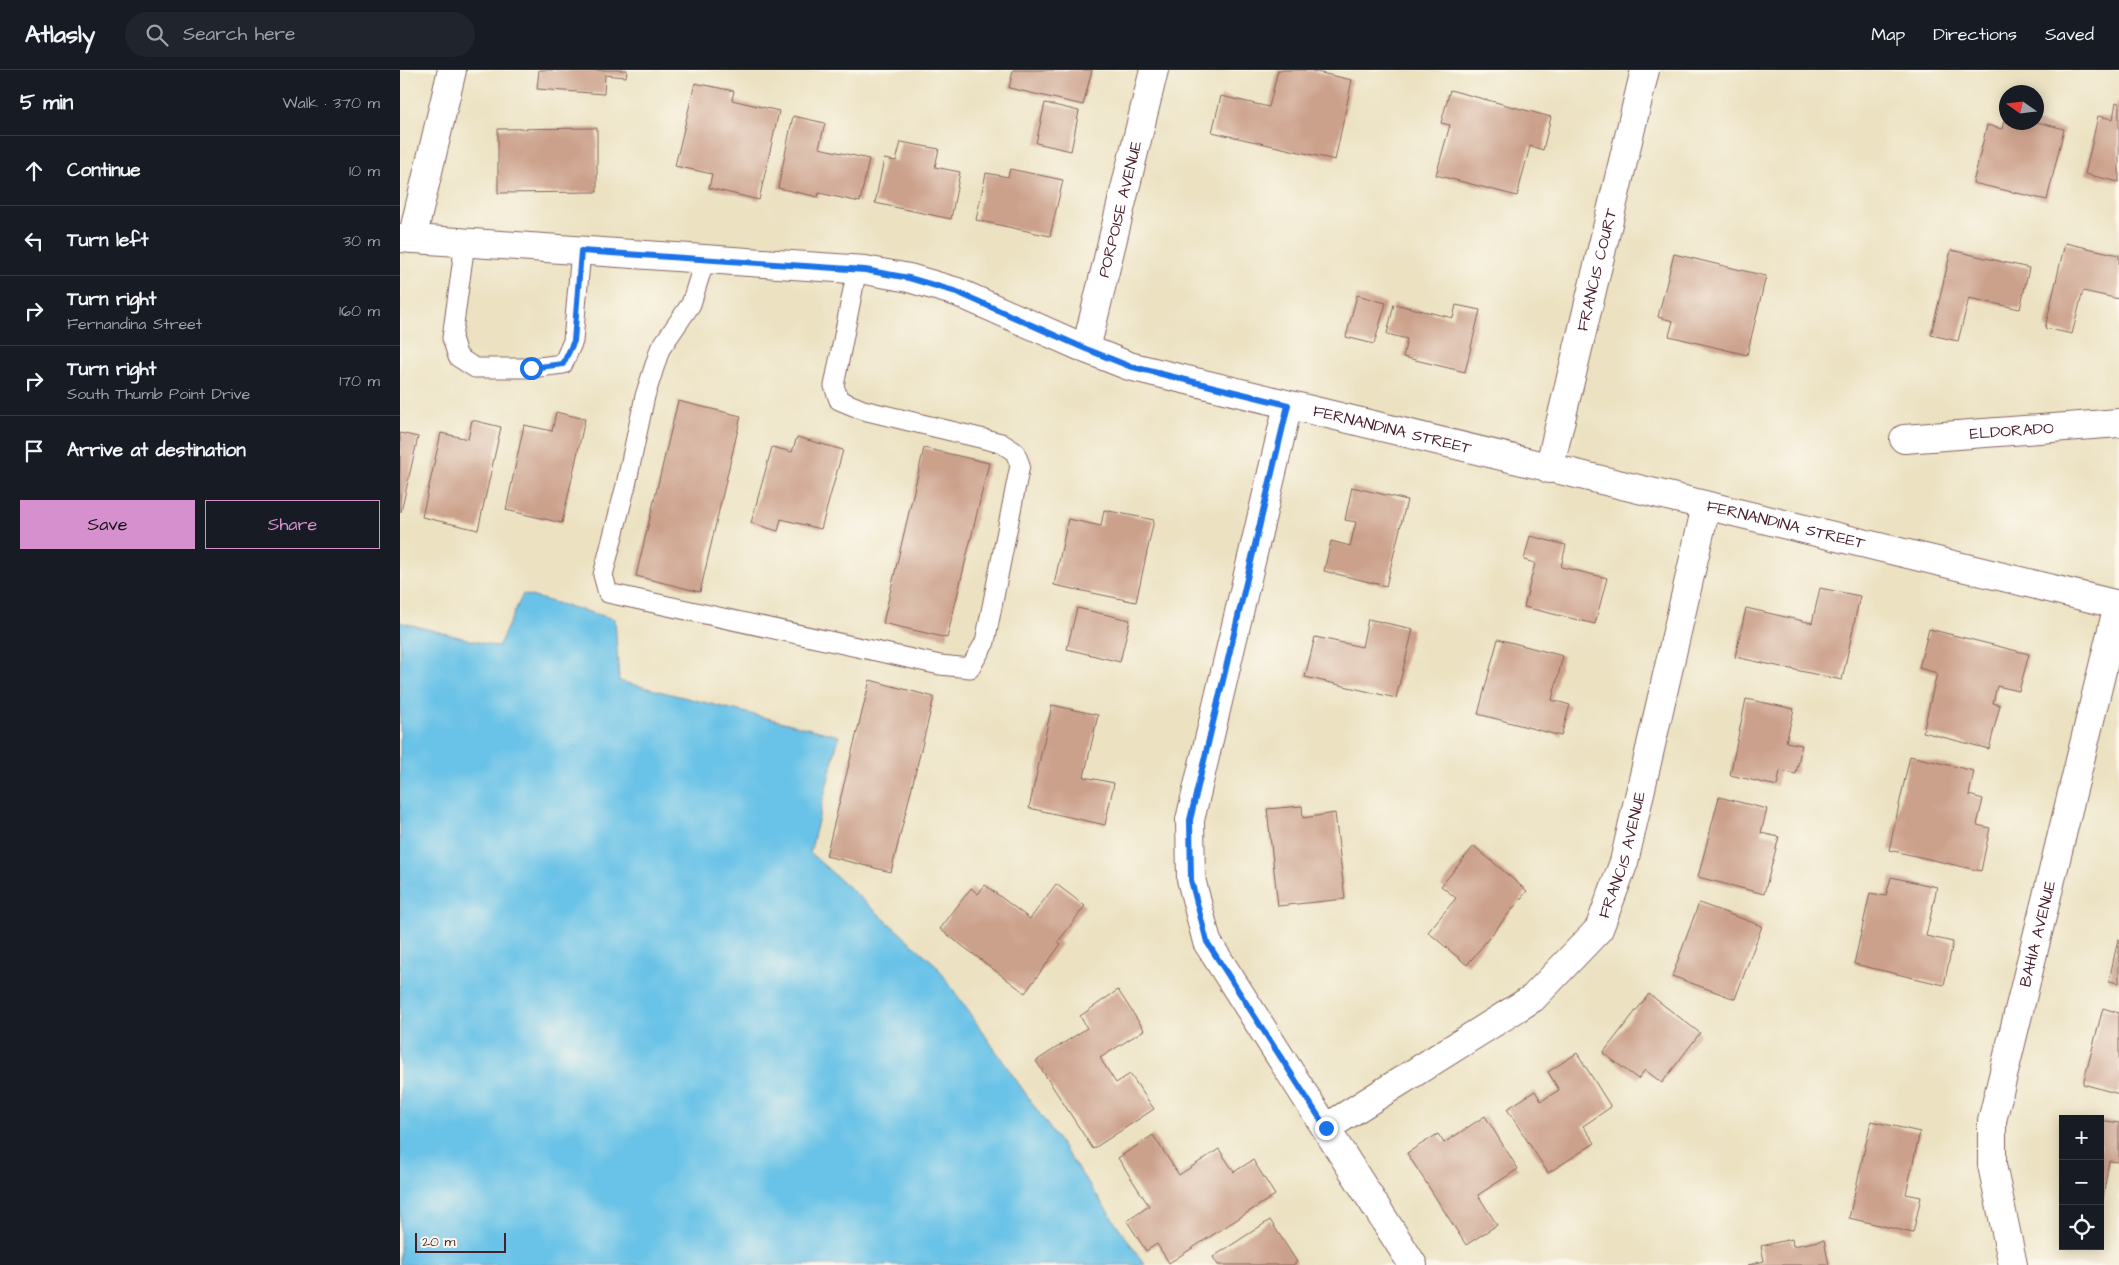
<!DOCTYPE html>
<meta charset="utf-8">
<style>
body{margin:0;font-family:"Architects Daughter",sans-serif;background:#20242c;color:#f1f3f6}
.controls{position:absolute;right:15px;bottom:15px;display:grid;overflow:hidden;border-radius:0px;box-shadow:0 2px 12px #0003}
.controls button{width:45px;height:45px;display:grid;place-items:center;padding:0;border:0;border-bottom:1px solid #363941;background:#171b24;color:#f1f3f6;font:25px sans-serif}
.compass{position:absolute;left:1599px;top:15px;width:45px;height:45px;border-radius:50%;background:#171b24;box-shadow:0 2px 12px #0003;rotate:284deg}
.scale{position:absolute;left:15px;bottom:12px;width:91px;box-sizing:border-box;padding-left:5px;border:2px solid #4a1f2b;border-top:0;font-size:14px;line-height:18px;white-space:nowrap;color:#4a1f2b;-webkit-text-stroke:4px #fbf7ec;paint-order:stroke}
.stop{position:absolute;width:15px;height:15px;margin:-11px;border:4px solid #1a73e8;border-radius:50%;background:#fff}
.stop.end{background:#1a73e8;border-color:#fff;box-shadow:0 1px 5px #0008}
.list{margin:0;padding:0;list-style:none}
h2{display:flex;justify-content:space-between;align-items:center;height:65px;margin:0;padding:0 20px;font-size:21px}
h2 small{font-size:16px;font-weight:400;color:#9ea1a6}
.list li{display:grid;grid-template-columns:32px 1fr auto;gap:15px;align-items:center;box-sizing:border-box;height:70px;padding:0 20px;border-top:1px solid #363941}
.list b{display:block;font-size:19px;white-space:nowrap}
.list p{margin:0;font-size:16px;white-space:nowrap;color:#9ea1a6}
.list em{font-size:16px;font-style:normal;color:#9ea1a6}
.actions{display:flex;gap:10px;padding:15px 20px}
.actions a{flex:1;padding:11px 0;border:1px solid #d690ce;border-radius:0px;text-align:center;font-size:18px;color:#d690ce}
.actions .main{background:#d690ce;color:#111}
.icon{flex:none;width:28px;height:28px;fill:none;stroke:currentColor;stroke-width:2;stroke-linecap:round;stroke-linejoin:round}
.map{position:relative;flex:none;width:1719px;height:1195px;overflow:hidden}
header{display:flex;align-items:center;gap:30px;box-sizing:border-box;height:70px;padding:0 25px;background:#171b24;border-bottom:1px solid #363941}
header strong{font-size:24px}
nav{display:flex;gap:28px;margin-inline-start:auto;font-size:18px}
.search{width:350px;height:45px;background:#20242c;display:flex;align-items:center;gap:12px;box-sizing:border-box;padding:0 18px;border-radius:28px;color:#9ea1a6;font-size:19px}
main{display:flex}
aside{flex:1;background:#171b24}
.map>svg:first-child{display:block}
.water{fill:#69c2e7;stroke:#5a7089}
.building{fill:#cca18b}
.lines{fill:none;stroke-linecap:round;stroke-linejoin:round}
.lane-casing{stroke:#836360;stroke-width:21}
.street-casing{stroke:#836360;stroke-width:30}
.lane{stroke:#fff;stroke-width:19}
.street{stroke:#fff;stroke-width:28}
.route{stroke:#1a73e8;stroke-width:6}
.labels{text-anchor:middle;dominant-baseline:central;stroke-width:4;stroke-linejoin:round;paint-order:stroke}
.street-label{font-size:16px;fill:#4a1f2b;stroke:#fbf7ec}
</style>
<header>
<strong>Atlasly</strong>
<div class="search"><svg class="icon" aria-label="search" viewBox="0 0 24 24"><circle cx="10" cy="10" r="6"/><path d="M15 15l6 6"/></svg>Search here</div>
<nav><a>Map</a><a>Directions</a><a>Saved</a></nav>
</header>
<main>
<aside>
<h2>5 min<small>Walk · 370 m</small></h2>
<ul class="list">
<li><svg class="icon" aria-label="ahead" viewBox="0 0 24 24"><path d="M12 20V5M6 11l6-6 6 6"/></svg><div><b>Continue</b></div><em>10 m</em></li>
<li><svg class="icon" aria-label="left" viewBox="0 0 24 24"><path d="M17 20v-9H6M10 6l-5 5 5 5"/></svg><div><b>Turn left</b></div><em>30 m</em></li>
<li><svg class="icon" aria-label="right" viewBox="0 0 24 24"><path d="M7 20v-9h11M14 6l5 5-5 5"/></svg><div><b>Turn right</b><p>Fernandina Street</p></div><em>160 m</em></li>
<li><svg class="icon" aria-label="right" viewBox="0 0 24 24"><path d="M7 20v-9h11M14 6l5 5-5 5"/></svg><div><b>Turn right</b><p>South Thumb Point Drive</p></div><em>170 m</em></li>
<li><svg class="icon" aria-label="arrive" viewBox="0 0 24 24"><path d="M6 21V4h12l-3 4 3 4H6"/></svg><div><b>Arrive at destination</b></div></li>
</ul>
<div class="actions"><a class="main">Save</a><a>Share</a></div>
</aside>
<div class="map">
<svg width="1719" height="1195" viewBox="0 0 1719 1195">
<rect width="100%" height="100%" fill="#fbf7ec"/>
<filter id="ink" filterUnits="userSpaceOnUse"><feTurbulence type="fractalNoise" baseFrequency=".02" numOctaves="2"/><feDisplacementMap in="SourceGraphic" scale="10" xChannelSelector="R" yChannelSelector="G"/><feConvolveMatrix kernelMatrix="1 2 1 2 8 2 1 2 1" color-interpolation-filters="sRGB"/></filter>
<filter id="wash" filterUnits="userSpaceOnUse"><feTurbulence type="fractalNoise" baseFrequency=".0096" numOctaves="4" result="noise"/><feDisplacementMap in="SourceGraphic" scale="20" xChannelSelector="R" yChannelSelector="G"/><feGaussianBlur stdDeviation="1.12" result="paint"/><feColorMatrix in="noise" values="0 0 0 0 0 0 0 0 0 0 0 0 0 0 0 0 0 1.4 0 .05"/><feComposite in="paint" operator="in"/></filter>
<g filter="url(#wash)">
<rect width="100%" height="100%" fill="#ece2c2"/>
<!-- water -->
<path class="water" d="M 123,524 L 215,549 L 219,611 L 439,666 L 410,783 L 536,895 L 745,1195 L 0,1195 L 0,552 L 98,577 Z"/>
<g id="blocks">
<!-- building -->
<path class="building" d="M 139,0 L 227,0 L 226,7 L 205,5 L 204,24 L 137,19 Z
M 613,0 L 692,0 L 683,35 L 609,18 Z
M 878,0 L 908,0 L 952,10 L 935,90 L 812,62 L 821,26 L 869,37 Z
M 295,13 L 334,21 L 332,30 L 379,41 L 359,130 L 309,118 L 312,104 L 275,96 Z
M 1050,20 L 1151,47 L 1143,80 L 1130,76 L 1117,126 L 1036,105 L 1050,55 L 1041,53 Z
M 1716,32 L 1719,33 L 1719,112 L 1685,104 L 1698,46 L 1713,49 Z
M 645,33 L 679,41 L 671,81 L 636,73 Z
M 1605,45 L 1606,46 L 1606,52 L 1637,52 L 1664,59 L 1647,130 L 1573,113 L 1587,55 L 1602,59 Z
M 393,46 L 425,53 L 419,78 L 469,89 L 460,132 L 419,123 L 418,127 L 378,118 Z
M 197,58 L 197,122 L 98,123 L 98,59 Z
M 501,72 L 539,79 L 535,97 L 560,102 L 551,149 L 475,133 L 484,89 L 496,91 Z
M 610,99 L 663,110 L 650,166 L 576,150 L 586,103 L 608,107 Z
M 1665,173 L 1719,185 L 1719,229 L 1683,221 L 1672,264 L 1645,258 Z
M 1551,180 L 1629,198 L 1620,239 L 1569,228 L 1558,271 L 1531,265 Z
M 1274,184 L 1366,206 L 1347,285 L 1269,266 L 1273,251 L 1258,247 Z
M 957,225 L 986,233 L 974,274 L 946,267 Z
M 994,234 L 1053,248 L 1056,235 L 1080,240 L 1065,302 L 1003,287 L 1007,269 L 987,264 Z
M 278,331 L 341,346 L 300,522 L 236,506 Z
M 156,342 L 185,349 L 162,453 L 106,440 L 124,355 L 152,361 Z
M 72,350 L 101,357 L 78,460 L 22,447 L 41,363 L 68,369 Z
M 0,363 L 18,367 L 1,442 L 0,442 Z
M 397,367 L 443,380 L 421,459 L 381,449 L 378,461 L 351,453 L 372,377 L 392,382 Z
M 524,378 L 589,393 L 547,568 L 483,553 Z
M 952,417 L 1007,430 L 986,516 L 924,501 L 931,471 L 950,476 L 956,452 L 945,450 Z
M 704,440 L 754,450 L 736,532 L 654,515 L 668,449 L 701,456 Z
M 1130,466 L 1166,475 L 1161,497 L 1207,508 L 1195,554 L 1124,537 L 1135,493 L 1124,490 Z
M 1420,518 L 1460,526 L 1442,610 L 1335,587 L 1346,538 L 1412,553 Z
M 677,538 L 730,550 L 720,592 L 667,579 Z
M 968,549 L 1013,559 L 996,628 L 905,607 L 915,567 L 962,577 Z
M 1529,559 L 1629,584 L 1619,621 L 1597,616 L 1593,633 L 1600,635 L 1589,679 L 1523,662 L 1537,603 L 1519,598 Z
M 1098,569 L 1163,586 L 1152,630 L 1170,635 L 1161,666 L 1078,644 Z
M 470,610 L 534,627 L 491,802 L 426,786 Z
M 1346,629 L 1394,639 L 1386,672 L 1402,675 L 1396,704 L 1380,701 L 1377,716 L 1330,705 Z
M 652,635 L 698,645 L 684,707 L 714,713 L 705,755 L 629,738 Z
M 1510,686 L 1574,701 L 1569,725 L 1583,729 L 1577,755 L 1590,758 L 1581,801 L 1489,780 Z
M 1319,727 L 1367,739 L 1361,763 L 1379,767 L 1364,824 L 1298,807 Z
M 902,736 L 903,748 L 935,743 L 945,829 L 878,836 L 867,739 Z
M 1074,776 L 1127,821 L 1067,895 L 1028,862 L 1056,828 L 1041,816 Z
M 1491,807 L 1537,817 L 1526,866 L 1553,872 L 1544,915 L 1454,894 L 1470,823 L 1486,826 Z
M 656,814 L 685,836 L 658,872 L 661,874 L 625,923 L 540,859 L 571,818 L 578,824 L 585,815 L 630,849 Z
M 1299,833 L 1362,856 L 1335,929 L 1272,906 Z
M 1718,869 L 1719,869 L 1719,913 L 1709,911 Z
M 718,920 L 744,960 L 700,988 L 716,1013 L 730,1004 L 754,1039 L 693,1079 L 636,991 L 687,958 L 680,946 Z
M 1249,924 L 1300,963 L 1262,1013 L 1245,1000 L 1238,1009 L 1203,983 Z
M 1703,938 L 1719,943 L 1719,1024 L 1683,1014 Z
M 1177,983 L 1211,1037 L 1183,1056 L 1195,1073 L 1148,1103 L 1107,1039 L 1135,1021 L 1141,1031 L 1159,1020 L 1148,1002 Z
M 1085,1046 L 1118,1099 L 1078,1125 L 1097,1155 L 1066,1175 L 1007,1083 L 1038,1064 L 1044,1073 Z
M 1700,1050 L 1719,1053 L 1719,1092 L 1709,1091 L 1702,1134 L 1700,1134 Z
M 1471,1051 L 1520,1062 L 1506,1124 L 1521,1127 L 1513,1163 L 1449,1148 Z
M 753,1065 L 779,1105 L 819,1079 L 834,1102 L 853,1090 L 875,1125 L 769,1193 L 757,1174 L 746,1181 L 727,1151 L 749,1136 L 718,1088 Z
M 870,1150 L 897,1192 L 893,1195 L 818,1195 L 813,1187 Z
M 1392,1169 L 1393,1176 L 1424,1170 L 1429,1195 L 1348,1195 L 1364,1191 L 1361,1176 Z"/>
</g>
</g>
<g filter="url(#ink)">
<use href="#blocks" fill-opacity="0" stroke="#836360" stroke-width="1"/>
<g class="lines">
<defs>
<path id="lane" d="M 65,173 L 52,268 L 58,287 L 75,298 L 131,298 L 163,294 L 173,271 L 181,181
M 305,189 L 291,234 L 260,279 L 245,326 L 226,415 L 203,505 L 208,523 L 540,595 L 570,598 L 585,572 L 620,395 L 615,382 L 601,373 L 463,340 L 439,330 L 434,316 L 457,199"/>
<g id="street">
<path id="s1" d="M 0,168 L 465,200 L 509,208 L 557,222 L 686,279 L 729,296 L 1719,535"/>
<path d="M 12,169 L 52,0"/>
<path id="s2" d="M 686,279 L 754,0"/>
<path d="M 888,335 L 790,750 L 791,809 L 807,872 L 1013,1195"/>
<path id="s3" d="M 1504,369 L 1719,353"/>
<path id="s4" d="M 1149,399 L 1245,0"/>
<path id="s5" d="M 926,1058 L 1133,928 L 1199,859 L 1224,792 L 1306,436"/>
<path id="s6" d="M 1613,1195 L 1592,1095 L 1592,1051 L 1718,535"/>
</g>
</defs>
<!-- lane casing -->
<use href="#lane" class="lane-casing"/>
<!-- street casing -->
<use href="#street" class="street-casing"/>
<!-- lane -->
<use href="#lane" class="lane"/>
<!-- street -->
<use href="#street" class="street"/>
</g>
</g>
<g class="lines" filter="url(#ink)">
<!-- route -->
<path class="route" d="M 131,298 L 163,294 L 174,271 L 181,181 L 465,200 L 509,208 L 557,222 L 686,279 L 729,296 L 888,335 L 790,750 L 791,810 L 807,872 L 926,1058"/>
</g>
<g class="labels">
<!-- street labels -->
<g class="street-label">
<text stroke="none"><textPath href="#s2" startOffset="144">PORPOISE AVENUE</textPath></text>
<text stroke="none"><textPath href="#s4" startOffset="205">FRANCIS COURT</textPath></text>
<text stroke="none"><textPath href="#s1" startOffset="1019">FERNANDINA STREET</textPath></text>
<text stroke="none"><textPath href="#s3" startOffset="108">ELDORADO</textPath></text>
<text stroke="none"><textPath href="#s1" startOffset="1424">FERNANDINA STREET</textPath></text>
<text stroke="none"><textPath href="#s5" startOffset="418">FRANCIS AVENUE</textPath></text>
<text stroke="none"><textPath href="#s6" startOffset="339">BAHIA AVENUE</textPath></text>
</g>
</g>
</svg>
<div class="controls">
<button>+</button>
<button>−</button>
<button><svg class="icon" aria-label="locate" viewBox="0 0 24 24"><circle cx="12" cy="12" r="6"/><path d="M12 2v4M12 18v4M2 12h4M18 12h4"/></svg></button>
</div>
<svg class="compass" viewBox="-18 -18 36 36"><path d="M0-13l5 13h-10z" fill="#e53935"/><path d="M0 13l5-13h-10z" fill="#9ea1a6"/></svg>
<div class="scale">20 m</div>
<div class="stop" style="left:131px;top:298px"></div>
<div class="stop end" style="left:926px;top:1058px"></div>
</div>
</main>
